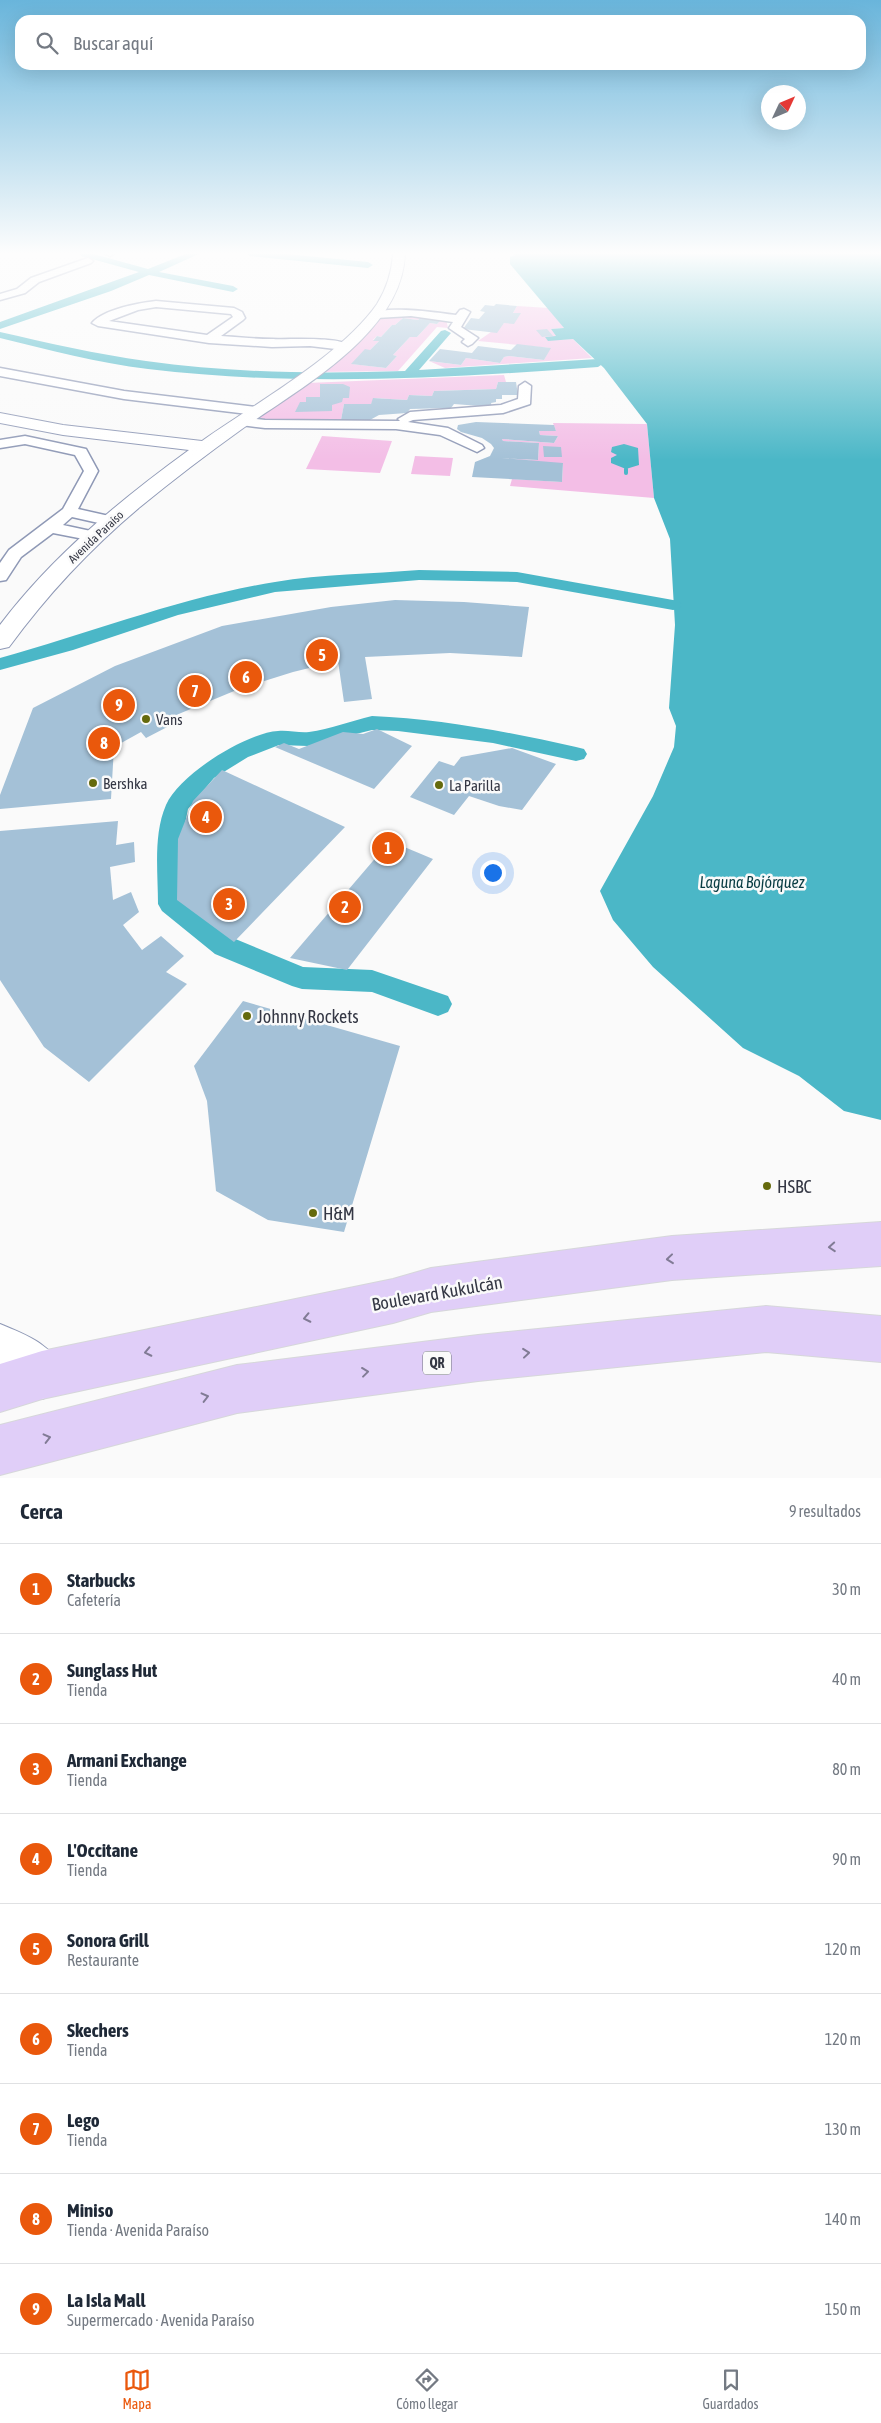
<!DOCTYPE html>
<html lang="es">
<meta charset="utf-8">
<style>
body{margin:0;font-family:"Asap Condensed",sans-serif;background:#f2f2f3;color:#1f2937}
.compass{position:absolute;left:761px;top:85px;width:45px;height:45px;border-radius:50%;background:#fff;box-shadow:0 5px 20px #0002;rotate:46deg}
.you{position:absolute;left:492px;top:872px;width:18px;height:18px;margin:-12px;border:4px solid #fff;border-radius:50%;background:#1a73e8;box-shadow:0 0 0 8px #1a73e833}
.badge{display:grid;place-items:center;width:32px;height:32px;border-radius:50%;background:#ea580c;color:#fff;font-size:16px;font-weight:700}
.pin{position:absolute;translate:-50% -50%;border:2px solid #fff;box-shadow:0 1px 5px #0006}
.list{margin:0;padding:0;list-style:none}
h2{display:flex;justify-content:space-between;align-items:center;height:65px;margin:0;padding:0 20px;font-size:21px}
h2 small{font-size:16px;font-weight:400;color:#747a83}
.list li{display:grid;grid-template-columns:32px 1fr auto;gap:15px;align-items:center;box-sizing:border-box;height:90px;padding:0 20px;border-top:1px solid #e0e1e3}
.list b{display:block;font-size:19px;white-space:nowrap}
.list p{margin:0;font-size:16px;white-space:nowrap;color:#747a83}
.list em{font-size:16px;font-style:normal;color:#747a83}
.icon{flex:none;width:28px;height:28px;fill:none;stroke:currentColor;stroke-width:2;stroke-linecap:round;stroke-linejoin:round}
.map{position:relative;flex:none;width:881px;height:1478px;overflow:hidden}
.search{position:absolute;background:#fff;box-shadow:0 5px 20px #0002;left:15px;right:15px;top:15px;height:55px;display:flex;align-items:center;gap:12px;box-sizing:border-box;padding:0 18px;border-radius:15px;color:#747a83;font-size:19px}
.sheet{height:875px;background:#fff}
nav{display:flex;justify-content:space-around;align-items:center;box-sizing:border-box;height:70px;border-top:1px solid #e0e1e3;background:#fff;font-size:14px;color:#747a83}
nav a{display:grid;justify-items:center;gap:2px}
nav .on{color:#ea580c}
.map>svg:first-child{display:block}
.green{fill:#f3bee6}
.water{fill:#4bb7c7}
.lines{fill:none;stroke-linecap:round;stroke-linejoin:round}
.stream{stroke:#4bb7c7;stroke-width:4}
.canal{fill:#4bb7c7;fill-rule:evenodd}
.building{fill:#a4c1d7}
.minor-casing{stroke:#8f99b6;stroke-width:3}
.tertiary-casing{stroke:#8f99b6;stroke-width:2}
.primary-casing{stroke:#d6d7da;stroke-width:2}
.minor{fill:#fff;fill-rule:evenodd}
.tertiary{fill:#fff;fill-rule:evenodd}
.primary{fill:#e0cef8;fill-rule:evenodd}
.oneway{stroke:#817b95}
.poi-dot{fill:#656a0c;stroke:#fafafa;stroke-width:2}
.labels{text-anchor:middle;dominant-baseline:central;stroke-width:5;stroke-linejoin:round;paint-order:stroke}
.far-street-label{font-size:12px;fill:#343744;stroke:#fafafa}
.shield{fill:#fafafa;stroke:#6f727b;stroke-width:1}
.shield-label{font-size:14px;font-weight:bold;fill:#343744}
.poi-label{font-size:15px;fill:#343744;stroke:#fafafa;text-anchor:start}
.water-label{font-size:16px;font-style:italic;fill:#0a3d44;stroke:#fafafa}
.near-poi-label{font-size:18px;fill:#343744;stroke:#fafafa;text-anchor:start}
.near-street-label{font-size:18px;fill:#343744;stroke:#fafafa}
</style>
<div class="map">
<svg width="881" height="1478" viewBox="0 0 881 1478">
<rect width="100%" height="100%" fill="#fafafa"/>
<!-- green -->
<path class="green" d="M 517,306 L 549,308 L 564,328 L 551,329 L 557,337 L 546,338 L 548,340 L 573,339 L 592,358 L 445,368 L 429,361 L 461,365 L 466,358 L 500,363 L 504,357 L 509,356 L 544,360 L 550,348 L 478,341 C 491,332 505,322 520,313 L 513,313 Z
M 397,314 L 421,317 L 418,320 L 403,318 L 395,325 L 392,325 L 381,337 L 377,336 L 373,340 L 379,341 L 370,350 L 365,350 L 352,364 L 386,368 L 397,356 L 393,355 L 410,337 L 417,337 L 430,323 L 437,324 L 442,319 L 446,319 L 448,328 L 437,327 L 398,371 L 317,372 L 378,317 Z
M 504,375 L 506,382 L 498,382 L 496,389 L 434,391 L 432,396 L 409,395 L 407,400 L 374,398 L 371,404 L 344,404 L 341,420 L 250,420 L 307,383 Z
M 553,423 L 647,424 L 654,498 L 510,486 L 512,479 L 562,482 L 563,464 L 501,458 L 538,460 L 539,443 L 503,441 L 502,439 L 554,443 L 558,436 L 540,435 L 539,431 L 556,431 Z
M 322,436 L 392,441 L 380,473 L 306,469 Z
M 415,456 L 453,458 L 450,476 L 411,474 Z"/>
<!-- water -->
<path class="water" d="M 514,253 L 881,253 L 881,1120 L 844,1111 L 799,1076 L 743,1048 L 653,967 L 613,920 L 600,891 L 653,796 L 674,747 L 676,726 L 669,708 L 675,625 L 670,539 L 654,498 L 647,424 L 604,368 L 573,339 L 548,341 L 545,337 L 556,336 L 551,329 L 564,328 L 510,264 L 510,257 L 515,255 Z
M 624,444 L 638,448 L 639,465 L 626,469 L 611,463 L 611,458 L 617,455 L 611,452 L 612,447 Z"/>
<g class="lines">
<!-- stream -->
<path class="stream" d="M 626,469 L 626,473"/>
<!-- canal -->
<path class="canal" d="M 80,253 L 90,253 L 148,269 L 188,253 L 201,253 L 159,272 L 233,286 L 238,289 L 233,292 L 149,275 L 111,291 L 0,329 L 0,322 L 139,272 L 81,256 Z
M 245,253 L 276,253 L 368,262 L 373,265 L 368,268 L 250,256 Z
M 445,330 L 451,333 L 419,370 L 598,359 L 604,363 L 598,367 C 448,378 298,387 148,369 C 98,363 49,350 0,338 L 0,332 C 48,343 96,354 146,361 C 231,373 319,374 405,371 L 441,331 Z
M 419,570 L 517,572 L 673,600 L 679,601 L 682,605 L 679,609 L 673,610 L 517,582 L 419,580 L 275,592 L 178,615 L 73,650 L 0,670 L 0,658 C 91,633 181,597 275,582 C 322,574 371,574 419,570 Z
M 372,716 C 441,719 509,732 576,747 L 584,749 L 587,754 L 584,759 L 576,761 L 493,743 L 398,731 L 372,730 L 308,746 L 279,745 L 248,757 L 214,778 L 188,809 L 182,839 L 183,900 L 233,938 L 303,967 L 372,970 L 448,996 L 452,1004 L 448,1012 L 438,1016 L 372,992 L 302,989 L 292,986 L 215,954 L 162,911 L 158,904 C 158,872 153,835 166,805 C 179,775 245,733 278,731 C 288,730 299,733 309,732 C 330,729 351,721 372,716 Z"/>
</g>
<!-- building -->
<path class="building" d="M 496,304 L 517,306 L 513,313 L 521,313 L 514,324 L 504,323 L 497,333 L 463,329 L 471,318 L 479,319 L 485,312 L 480,311 L 485,305 L 494,306 Z
M 421,317 L 442,319 L 437,324 L 430,323 L 417,337 L 410,337 L 393,355 L 397,356 L 386,368 L 351,364 L 365,349 L 370,350 L 379,341 L 373,341 L 377,336 L 381,337 L 392,325 L 395,325 L 403,318 L 418,320 Z
M 547,329 L 553,336 L 542,337 L 536,330 Z
M 517,344 L 551,348 L 544,360 L 509,356 L 504,357 L 500,363 L 466,358 L 461,365 L 429,361 L 440,349 L 472,353 L 478,346 L 511,350 Z
M 498,382 L 516,382 L 518,395 L 502,395 L 502,399 L 496,399 L 496,402 L 491,403 L 492,407 L 454,404 L 451,408 L 410,409 L 407,413 L 379,415 L 370,420 L 341,420 L 344,404 L 371,404 L 373,398 L 407,400 L 409,395 L 432,396 L 434,391 L 496,389 Z
M 320,384 L 343,384 L 350,387 L 349,398 L 343,398 L 342,402 L 332,405 L 332,411 L 295,412 L 300,402 L 306,402 L 306,397 L 320,397 Z
M 476,422 L 554,425 L 556,431 L 539,431 L 540,435 L 558,436 L 554,443 L 502,439 L 503,441 L 539,443 L 538,460 L 501,458 L 563,463 L 562,482 L 472,477 L 475,462 L 490,456 L 494,448 L 491,444 L 482,438 L 461,432 L 457,429 L 458,425 Z
M 543,446 L 561,447 L 562,457 L 544,457 Z
M 395,600 L 464,602 L 529,607 L 522,657 L 450,653 L 365,657 L 372,699 L 344,702 L 338,661 L 293,672 L 239,689 L 169,718 L 173,724 L 146,738 L 141,732 L 114,747 L 111,799 L 0,809 L 0,795 L 33,708 L 115,666 L 222,626 L 331,607 Z
M 377,729 L 412,746 L 374,789 L 275,747 L 284,743 L 299,749 L 343,732 L 363,734 Z
M 512,748 L 556,764 L 522,810 L 499,806 L 469,796 L 454,815 L 410,797 L 439,761 L 454,766 L 461,757 Z
M 222,770 L 345,827 L 234,942 L 177,900 L 178,839 L 193,801 Z
M 118,821 L 116,845 L 134,842 L 135,862 L 110,867 L 113,900 L 131,892 L 139,912 L 123,925 L 142,950 L 161,936 L 184,956 L 166,972 L 187,984 L 89,1082 L 44,1047 L 0,980 L 0,831 Z
M 390,841 L 433,859 L 347,970 L 290,958 Z
M 243,1001 L 400,1046 L 344,1232 L 268,1220 L 216,1191 L 207,1101 L 194,1066 Z"/>
<g class="lines">
<defs>
<path id="minor" d="M 104,253 L 115,253 L 110,256 Z
M 88,258 L 93,261 L 91,263 L 39,282 L 25,293 L 0,300 L 0,294 L 17,289 L 31,278 Z
M 156,301 L 234,308 L 242,312 L 245,318 L 243,320 L 221,336 C 238,337 255,339 272,339 C 288,340 340,336 350,346 L 344,350 L 310,346 L 272,347 L 209,343 L 98,326 L 92,323 C 104,309 139,303 156,301 ZM 156,307 L 231,314 L 233,317 L 207,335 L 109,321 L 138,310 Z
M 464,309 L 470,312 L 461,327 L 478,338 L 472,344 L 468,346 L 462,342 L 465,339 L 449,328 L 453,322 L 411,316 L 376,318 L 370,315 C 382,304 440,313 456,315 L 460,310 Z
M 0,368 L 124,391 L 256,407 L 263,411 L 256,415 L 124,399 L 0,376 Z
M 525,382 L 531,386 L 530,404 L 503,413 L 413,420 L 408,422 L 448,428 L 482,445 L 484,448 L 477,452 L 440,435 L 396,429 L 265,428 L 241,425 L 234,421 L 241,417 L 265,420 L 400,421 L 398,419 L 410,412 L 501,405 L 518,399 L 519,386 Z
M 25,436 L 86,449 L 98,471 L 78,509 L 118,518 L 120,521 L 118,524 L 112,526 L 72,517 L 63,525 L 100,533 L 102,536 L 100,539 L 94,541 L 53,533 L 21,557 L 6,580 L 0,581 L 0,563 L 9,550 L 63,509 L 84,471 L 75,455 L 25,444 L 0,448 L 0,440 Z"/>
<path id="tertiary" d="M 393,253 L 405,253 C 403,333 300,388 242,429 C 207,454 173,480 140,507 C 90,549 47,595 9,647 L 0,649 L 0,625 C 52,556 119,501 189,450 L 63,435 L 0,423 L 0,413 L 63,425 L 202,441 C 254,404 341,356 377,304 C 387,288 392,271 393,253 Z
M 0,1324 C 29,1336 53,1345 66,1375 L 59,1392 L 42,1399 L 25,1392 L 0,1372 Z"/>
<path id="primary" d="M 881,1222 L 881,1266 L 672,1280 L 431,1312 L 393,1323 L 42,1399 L 0,1412 L 0,1364 L 42,1351 L 393,1279 L 431,1268 L 672,1236 Z
M 766,1306 L 881,1316 L 881,1362 L 766,1352 L 478,1381 L 237,1413 L 0,1475 L 0,1425 L 237,1365 L 478,1335 Z"/>
</defs>
<!-- minor casing -->
<use href="#minor" class="minor-casing"/>
<!-- tertiary casing -->
<use href="#tertiary" class="tertiary-casing"/>
<!-- primary casing -->
<use href="#primary" class="primary-casing"/>
<!-- minor -->
<use href="#minor" class="minor"/>
<!-- tertiary -->
<use href="#tertiary" class="tertiary"/>
<!-- primary -->
<use href="#primary" class="primary"/>
</g>
<!-- one-way arrows -->
<defs><path id="oneway-chevron" d="M-2-3.5L2.5 0L-2 3.5" fill="none" stroke-width="1.6" stroke-linecap="round" stroke-linejoin="round" transform="scale(1.25)"/></defs>
<g class="oneway">
<use href="#oneway-chevron" transform="translate(832 1247) rotate(176)"/>
<use href="#oneway-chevron" transform="translate(670 1259) rotate(174)"/>
<use href="#oneway-chevron" transform="translate(307 1318) rotate(168)"/>
<use href="#oneway-chevron" transform="translate(148 1352) rotate(168)"/>
<use href="#oneway-chevron" transform="translate(526 1353) rotate(-6)"/>
<use href="#oneway-chevron" transform="translate(365 1372) rotate(-7)"/>
<use href="#oneway-chevron" transform="translate(205 1397) rotate(-14)"/>
<use href="#oneway-chevron" transform="translate(47 1438) rotate(-14)"/>
</g>
<!-- sky -->
<linearGradient id="sky" x2="0" y2="1"><stop stop-color="#69b5db"/><stop offset="0.55" stop-color="#fdfdfd"/><stop offset="1" stop-color="#fdfdfd" stop-opacity="0"/></linearGradient>
<rect width="881" height="460" fill="url(#sky)"/>
<!-- markers -->
<g class="poi-dot">
<circle cx="146" cy="719" r="5"/>
<circle cx="93" cy="783" r="5"/>
<circle cx="439" cy="785" r="5"/>
<circle cx="247" cy="1016" r="5"/>
<circle cx="767" cy="1186" r="5"/>
<circle cx="313" cy="1213" r="5"/>
</g>
<g class="labels">
<!-- far-street labels -->
<g class="far-street-label">
<text transform="translate(96 537) rotate(-43)">Avenida Paraíso</text>
</g>
<!-- shield labels -->
<rect class="shield" x="423" y="1351.5" width="28" height="23" rx="4"/>
<g class="shield-label">
<text x="437" y="1363">QR</text>
</g>
<!-- poi labels -->
<g class="poi-label">
<text x="156" y="719">Vans</text>
<text x="103" y="783">Bershka</text>
<text x="449" y="785">La Parilla</text>
</g>
<!-- water labels -->
<g class="water-label">
<text x="752" y="882">Laguna Bojórquez</text>
</g>
<!-- near-poi labels -->
<g class="near-poi-label">
<text x="257" y="1016">Johnny Rockets</text>
<text x="777" y="1186">HSBC</text>
<text x="323" y="1213">H&amp;M</text>
</g>
<!-- near-street labels -->
<g class="near-street-label">
<text transform="translate(437 1293) rotate(-10)">Boulevard Kukulcán</text>
</g>
</g>
</svg>
<svg class="compass" viewBox="-18 -18 36 36"><path d="M0-13l5 13h-10z" fill="#e53935"/><path d="M0 13l5-13h-10z" fill="#747a83"/></svg>
<div class="you"></div>
<div class="pin badge" style="left:388px;top:848px">1</div>
<div class="pin badge" style="left:345px;top:907px">2</div>
<div class="pin badge" style="left:229px;top:904px">3</div>
<div class="pin badge" style="left:206px;top:817px">4</div>
<div class="pin badge" style="left:322px;top:655px">5</div>
<div class="pin badge" style="left:246px;top:677px">6</div>
<div class="pin badge" style="left:195px;top:691px">7</div>
<div class="pin badge" style="left:104px;top:743px">8</div>
<div class="pin badge" style="left:119px;top:705px">9</div>
<div class="search"><svg class="icon" aria-label="search" viewBox="0 0 24 24"><circle cx="10" cy="10" r="6"/><path d="M15 15l6 6"/></svg>Buscar aquí</div>
</div>
<section class="sheet">
<h2>Cerca<small>9 resultados</small></h2>
<ul class="list">
<li><span class="badge">1</span><div><b>Starbucks</b><p>Cafetería</p></div><em>30 m</em></li>
<li><span class="badge">2</span><div><b>Sunglass Hut</b><p>Tienda</p></div><em>40 m</em></li>
<li><span class="badge">3</span><div><b>Armani Exchange</b><p>Tienda</p></div><em>80 m</em></li>
<li><span class="badge">4</span><div><b>L'Occitane</b><p>Tienda</p></div><em>90 m</em></li>
<li><span class="badge">5</span><div><b>Sonora Grill</b><p>Restaurante</p></div><em>120 m</em></li>
<li><span class="badge">6</span><div><b>Skechers</b><p>Tienda</p></div><em>120 m</em></li>
<li><span class="badge">7</span><div><b>Lego</b><p>Tienda</p></div><em>130 m</em></li>
<li><span class="badge">8</span><div><b>Miniso</b><p>Tienda · Avenida Paraíso</p></div><em>140 m</em></li>
<li><span class="badge">9</span><div><b>La Isla Mall</b><p>Supermercado · Avenida Paraíso</p></div><em>150 m</em></li>
</ul>
</section>
<nav>
<a class="on"><svg class="icon" aria-label="map" viewBox="0 0 24 24"><path d="M3 6l6-2 6 2 6-2v14l-6 2-6-2-6 2zM9 4v14M15 6v14"/></svg>Mapa</a>
<a><svg class="icon" aria-label="directions" viewBox="0 0 24 24"><path d="M12 3l9 9-9 9-9-9zM9 14v-3h6M13 9l2 2-2 2"/></svg>Cómo llegar</a>
<a><svg class="icon" aria-label="saved" viewBox="0 0 24 24"><path d="M7 4h10v16l-5-4-5 4z"/></svg>Guardados</a>
</nav>
